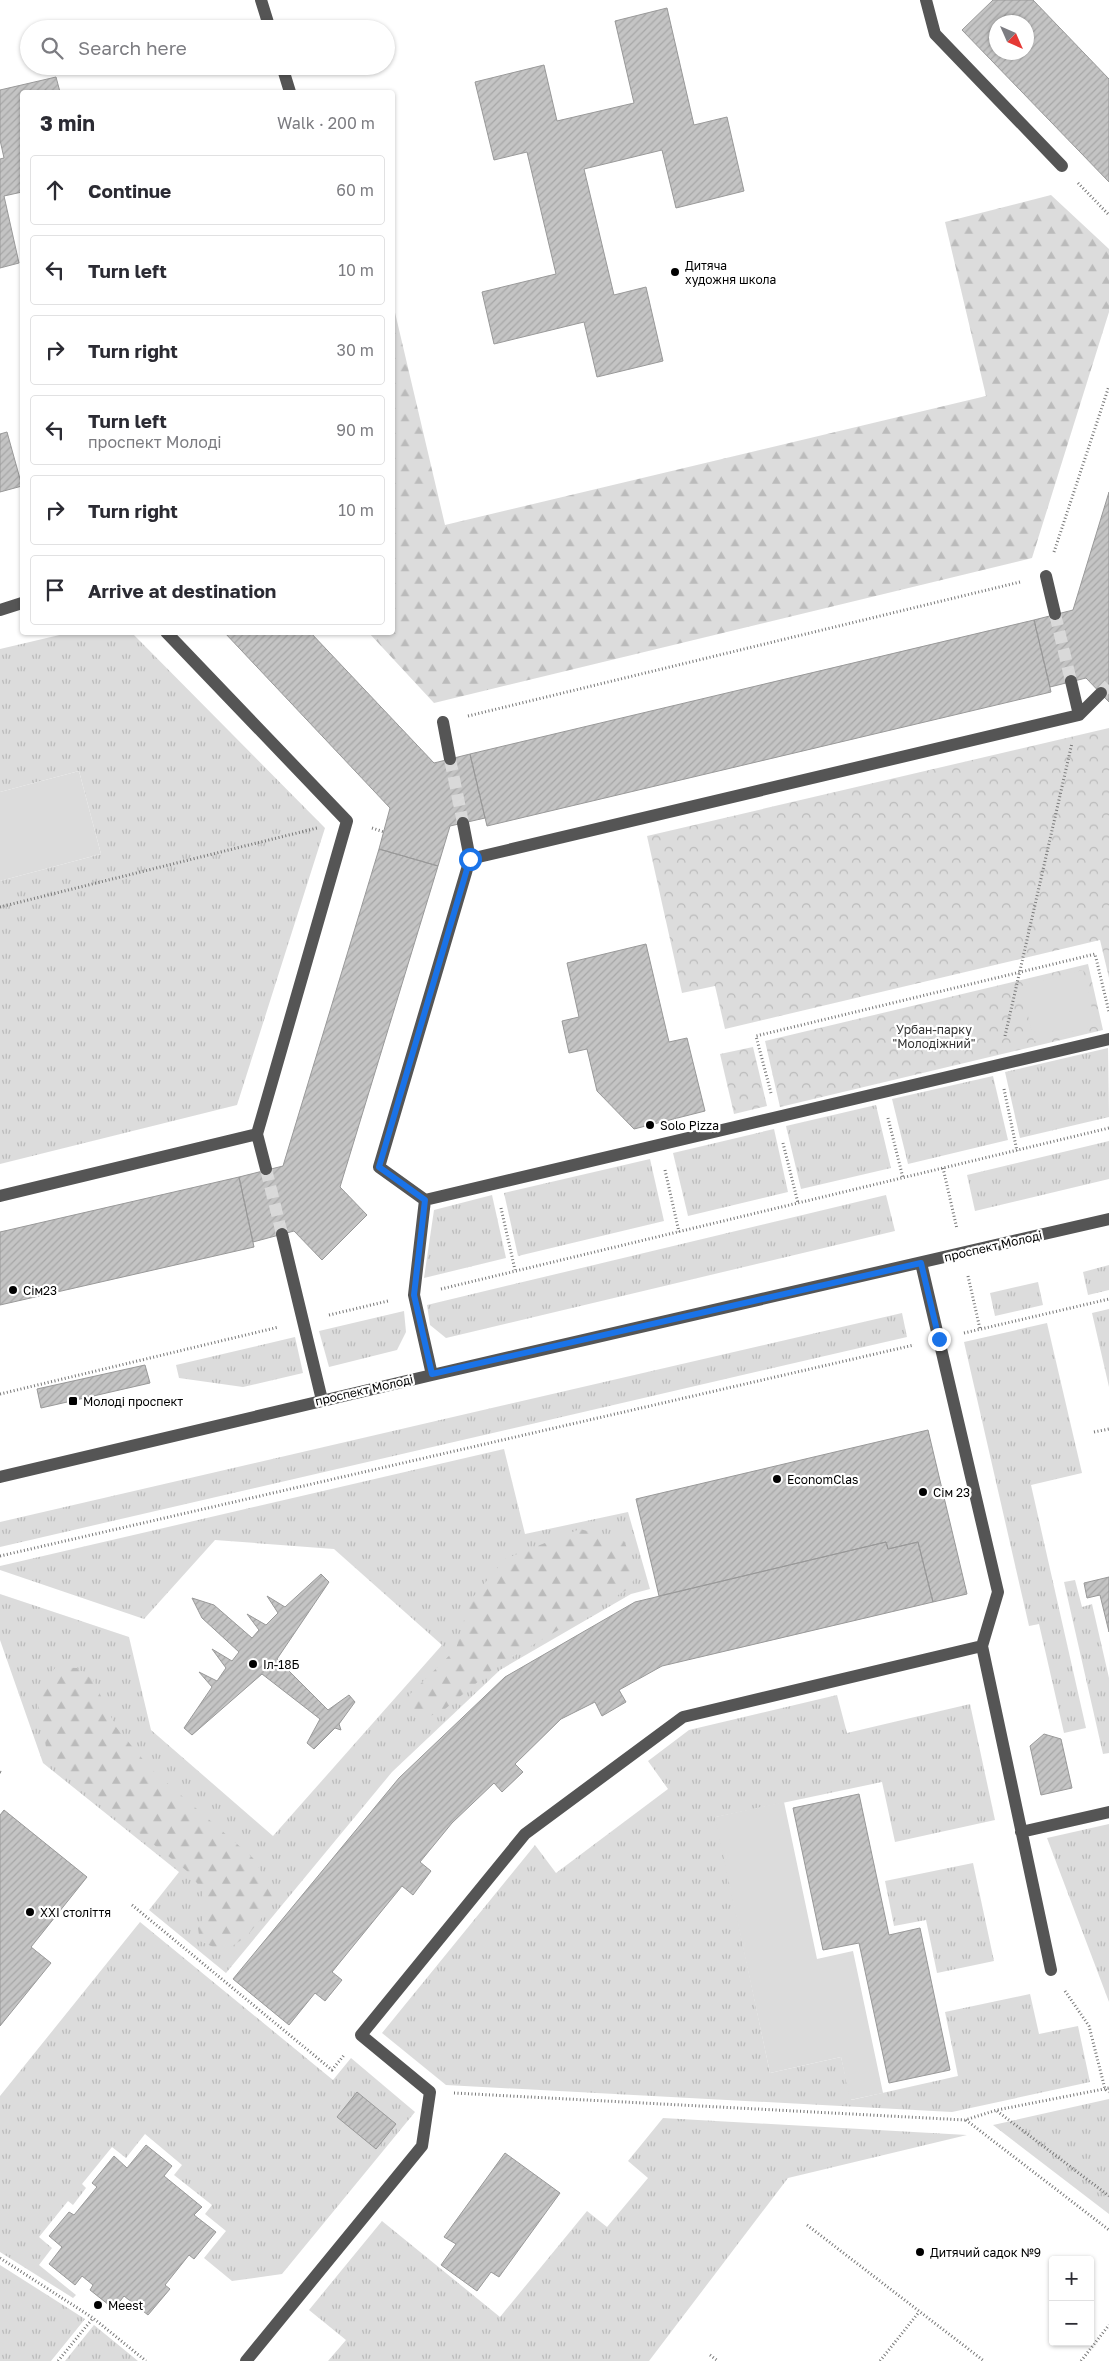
<!DOCTYPE html>
<meta charset="utf-8">
<style>
body{margin:0;font-family:"Golos Text",sans-serif;background:#f7f7f7;color:#2b2b33}
.controls{position:absolute;right:15px;bottom:15px;display:grid;overflow:hidden;border-radius:5px;box-shadow:0 1px 4px #0004}
.controls button{width:45px;height:45px;display:grid;place-items:center;padding:0;border:0;border-bottom:1px solid #e1e1e2;background:#fff;color:#2b2b33;font:25px sans-serif}
.compass{position:absolute;left:989px;top:15px;width:45px;height:45px;border-radius:50%;background:#fff;box-shadow:0 1px 4px #0004;rotate:135deg}
.stop{position:absolute;width:15px;height:15px;margin:-11px;border:4px solid #1a73e8;border-radius:50%;background:#fff}
.stop.end{background:#1a73e8;border-color:#fff;box-shadow:0 1px 5px #0008}
.list{margin:0;padding:0;list-style:none}
h2{display:flex;justify-content:space-between;align-items:center;height:65px;margin:0;padding:0 20px;font-size:21px}
h2 small{font-size:16px;font-weight:400;color:#7c7c81}
.list li{display:grid;grid-template-columns:32px 1fr auto;gap:15px;align-items:center;box-sizing:border-box;height:70px;margin:0 10px 10px;padding:0 10px;border:1px solid #e1e1e2;border-radius:5px}
.list b{display:block;font-size:19px;white-space:nowrap}
.list p{margin:0;font-size:16px;white-space:nowrap;color:#7c7c81}
.list em{font-size:16px;font-style:normal;color:#7c7c81}
.icon{flex:none;width:28px;height:28px;fill:none;stroke:currentColor;stroke-width:2;stroke-linecap:round;stroke-linejoin:round}
.map{position:relative;flex:none;width:1109px;height:2361px;overflow:hidden}
.search{position:absolute;background:#fff;box-shadow:0 1px 4px #0004;left:20px;top:20px;width:375px;height:55px;display:flex;align-items:center;gap:12px;box-sizing:border-box;padding:0 18px;border-radius:28px;color:#7c7c81;font-size:19px}
.panel{position:absolute;background:#fff;box-shadow:0 1px 4px #0004;left:20px;top:90px;width:375px;height:545px;border-radius:5px}
.map>svg:first-child{display:block}
.grass{fill:url(#grass-tufts)}
.forest{fill:url(#forest-firs)}
.park{fill:url(#park-crowns)}
.garden{fill:#dcdcdc}
.building{fill:url(#building-hatch);stroke:#999;fill-rule:evenodd}
.lines{fill:none;stroke-linecap:round;stroke-linejoin:round}
.minor-tunnel{stroke:#d9d9d9;stroke-width:12;stroke-dasharray:12 6;stroke-linecap:butt}
.path{stroke:#777;stroke-width:3;stroke-dasharray:1 2.5;stroke-linecap:butt}
.minor{stroke:#555;stroke-width:12}
.route{stroke:#1a73e8;stroke-width:6}
.poi-dot{fill:#000;stroke:#fff;stroke-width:2}
.labels{text-anchor:middle;dominant-baseline:central;stroke-width:4.5;stroke-linejoin:round;paint-order:stroke}
.poi-label{font-size:12px;fill:#000;stroke:#fff;text-anchor:start}
.park-label{font-size:12px;fill:#333;stroke:#fff}
.street-label{font-size:12px;fill:#000;stroke:#fff}
</style>
<div class="map">
<svg width="1109" height="2361" viewBox="0 0 1109 2361">
<defs>
<pattern id="grass-tufts" width="24" height="20" patternUnits="userSpaceOnUse" patternTransform="scale(1.25)"><rect width="24" height="20" fill="#dcdcdc"/><path d="M3 7l-1-3M5 7V3M7 7l1-3M15 17l-1-3M17 17v-4M19 17l1-3" fill="none" stroke="#bbb"/></pattern>
<pattern id="forest-firs" width="22" height="20" patternUnits="userSpaceOnUse" patternTransform="scale(1.25)"><rect width="22" height="20" fill="#dcdcdc"/><path d="M5 1l3.5 6h-7zM16 11l3.5 6h-7z" fill="#bbb"/></pattern>
<pattern id="park-crowns" width="20" height="18" patternUnits="userSpaceOnUse" patternTransform="scale(1.25)"><rect width="20" height="18" fill="#dcdcdc"/><path d="M2 6a3 3 0 1 1 6 0M12 15a3 3 0 1 1 6 0" fill="none" stroke="#bbb"/></pattern>
<pattern id="building-hatch" width="6" height="6" patternUnits="userSpaceOnUse" patternTransform="scale(1.25)"><rect width="6" height="6" fill="#c4c4c4"/><path d="M-1 1l2-2M0 6l6-6M5 7l2-2" fill="none" stroke="#a7a7a7"/></pattern>
</defs>
<rect width="100%" height="100%" fill="#fff"/>
<!-- grass -->
<path class="grass" d="M 68,633 L 132,633 L 325,828 L 237,1105 L 0,1164 L 0,881 L 101,854 L 79,771 L 0,792 L 0,649 Z
M 1108,1048 L 1109,1117 L 1020,1138 L 1005,1072 Z
M 993,1076 L 1008,1140 L 908,1164 L 892,1099 Z
M 876,1105 L 891,1168 L 801,1189 L 786,1126 Z
M 774,1129 L 788,1192 L 688,1216 L 673,1153 Z
M 1109,1141 L 1109,1179 L 975,1211 L 967,1175 Z
M 650,1159 L 664,1221 L 518,1256 L 504,1193 Z
M 492,1195 L 506,1258 L 424,1278 L 434,1210 Z
M 886,1195 L 895,1231 L 446,1338 L 430,1325 L 427,1305 Z
M 1109,1265 L 1109,1290 L 1088,1295 L 1083,1272 Z
M 1038,1282 L 1043,1305 L 995,1316 L 990,1293 Z
M 1109,1309 L 1109,1387 L 1092,1313 Z
M 404,1311 L 406,1332 L 397,1350 L 329,1367 L 319,1331 Z
M 902,1313 L 907,1337 L 0,1547 L 0,1522 Z
M 1047,1323 L 1082,1473 L 1031,1485 L 1086,1728 L 1064,1733 L 1039,1624 L 1029,1626 L 964,1342 Z
M 295,1337 L 303,1373 L 243,1387 L 179,1378 L 176,1365 Z
M 504,1449 L 525,1534 L 628,1512 L 650,1589 L 631,1594 L 500,1670 L 392,1772 L 226,1973 L 149,1910 L 179,1872 L 43,1763 L 0,1640 L 0,1594 L 129,1637 L 151,1730 L 273,1836 L 442,1645 L 334,1549 L 215,1540 L 144,1619 L 0,1570 L 0,1566 Z
M 1075,1580 L 1082,1607 L 1092,1604 L 1109,1678 L 1109,1753 L 1103,1754 L 1064,1582 Z
M 837,1695 L 847,1733 L 970,1704 L 995,1820 L 895,1842 L 882,1782 L 716,1817 L 770,2073 L 841,2057 L 851,2100 L 958,2076 L 945,2012 L 1030,1994 L 1039,2034 L 1078,2026 L 1090,2082 L 952,2112 L 446,2085 L 382,2033 L 535,1845 L 556,1873 L 668,1789 L 648,1761 L 689,1730 Z
M 1109,1824 L 1109,2002 L 1047,1838 Z
M 973,1863 L 994,1961 L 937,1973 L 926,1920 L 894,1926 L 885,1881 Z
M 140,1922 L 333,2080 L 351,2058 L 415,2112 L 282,2274 L 232,2281 L 204,2258 L 226,2231 L 205,2214 L 212,2205 L 174,2175 L 182,2165 L 145,2134 L 126,2158 L 112,2147 L 82,2184 L 86,2188 L 73,2205 L 68,2201 L 39,2237 L 52,2248 L 39,2265 L 76,2295 L 73,2298 L 0,2252 L 0,2096 Z
M 1109,2099 L 1109,2214 L 993,2125 Z
M 663,2118 L 967,2135 L 788,2178 L 649,2361 L 328,2361 L 346,2340 L 309,2310 L 382,2221 L 500,2317 L 587,2211 L 607,2227 L 648,2178 L 628,2161 Z
M 0,2265 L 85,2319 L 51,2361 L 0,2361 Z
M 94,2325 L 138,2361 L 65,2361 Z"/>
<!-- forest -->
<path class="forest" d="M 1051,195 L 1109,249 L 1109,312 L 1032,558 L 434,703 L 369,633 L 392,632 L 393,304 L 445,525 L 986,396 L 945,222 Z
M 580,1529 L 624,1541 L 637,1571 L 630,1588 L 497,1666 L 439,1714 L 415,1718 L 404,1700 L 456,1649 L 469,1602 L 505,1559 Z
M 56,1667 L 77,1668 L 93,1680 L 116,1727 L 150,1768 L 253,1858 L 277,1899 L 247,1936 L 224,1952 L 200,1941 L 198,1928 L 207,1911 L 201,1888 L 187,1871 L 94,1797 L 46,1747 L 36,1691 Z"/>
<!-- park -->
<path class="park" d="M 1109,728 L 1109,978 L 1100,940 L 725,1029 L 715,986 L 682,993 L 647,836 Z
M 1088,964 L 1103,1030 L 780,1107 L 765,1041 Z
M 753,1047 L 767,1106 L 734,1114 L 720,1054 Z"/>
<!-- garden -->
<path class="garden" d="M 79,771 L 101,854 L 0,881 L 0,792 Z
M 1083,970 L 1096,1026 L 1034,1041 L 1021,986 Z
M 784,1802 L 817,1959 L 853,1951 L 883,2093 L 850,2100 L 841,2057 L 770,2073 L 715,1817 Z"/>
<!-- building -->
<path class="building" d="M 993,0 L 1033,0 L 1109,79 L 1109,182 L 962,30 ZM 996,22 L 1026,22 L 1026,52 L 996,52 Z
M 667,8 L 694,125 L 727,117 L 744,191 L 676,208 L 662,150 L 584,169 L 614,295 L 646,287 L 663,361 L 597,377 L 584,322 L 494,344 L 482,292 L 556,274 L 527,152 L 494,160 L 475,82 L 544,65 L 557,121 L 634,103 L 615,21 Z
M 56,77 L 60,92 L 22,92 L 22,192 L 4,196 L 19,263 L 0,268 L 0,159 L 4,158 L 0,140 L 0,90 Z
M 7,432 L 22,486 L 0,492 L 0,434 Z
M 1109,492 L 1109,702 L 1086,678 L 1050,687 L 1034,620 L 1073,610 Z
M 1034,620 L 1051,692 L 487,826 L 470,754 Z
M 224,632 L 310,632 L 434,763 L 470,754 L 485,818 L 450,826 L 438,866 L 379,849 L 390,808 Z
M 379,849 L 438,866 L 340,1187 L 367,1215 L 322,1260 L 294,1231 L 253,1242 L 239,1177 L 283,1166 Z
M 646,944 L 669,1042 L 687,1038 L 705,1111 L 634,1129 L 597,1091 L 587,1049 L 569,1053 L 562,1021 L 579,1017 L 567,963 Z
M 239,1177 L 254,1247 L 0,1305 L 0,1232 Z
M 145,1365 L 150,1383 L 41,1408 L 37,1389 Z
M 928,1430 L 967,1594 L 933,1602 L 918,1542 L 888,1549 L 886,1542 L 659,1596 L 636,1499 Z
M 886,1542 L 888,1549 L 918,1542 L 933,1602 L 662,1666 L 619,1690 L 626,1702 L 602,1716 L 595,1702 L 561,1719 L 515,1764 L 523,1772 L 502,1792 L 494,1783 L 452,1823 L 420,1862 L 431,1871 L 413,1895 L 402,1886 L 332,1972 L 342,1980 L 325,2001 L 315,1993 L 289,2025 L 233,1979 L 399,1778 L 505,1677 L 635,1602 Z
M 321,1574 L 329,1582 L 277,1659 L 328,1710 L 349,1695 L 355,1702 L 339,1724 L 341,1730 L 335,1728 L 314,1749 L 307,1743 L 320,1719 L 262,1674 L 192,1735 L 184,1728 L 212,1687 L 199,1672 L 217,1681 L 226,1668 L 212,1649 L 232,1661 L 239,1652 L 202,1618 L 192,1598 L 214,1605 L 252,1638 L 259,1630 L 247,1614 L 266,1625 L 278,1613 L 267,1596 L 285,1607 Z
M 1109,1577 L 1109,1632 L 1100,1595 L 1087,1598 L 1084,1583 Z
M 1044,1734 L 1061,1739 L 1072,1788 L 1041,1795 L 1030,1746 Z
M 859,1794 L 889,1935 L 920,1928 L 950,2070 L 889,2083 L 859,1943 L 823,1950 L 793,1808 Z
M 4,1810 L 87,1877 L 31,1947 L 51,1963 L 0,2026 L 0,1815 Z
M 357,2092 L 396,2124 L 376,2149 L 337,2117 Z
M 146,2145 L 172,2166 L 164,2176 L 202,2207 L 194,2215 L 216,2232 L 194,2259 L 189,2255 L 165,2285 L 170,2289 L 148,2315 L 124,2296 L 114,2309 L 90,2290 L 93,2285 L 82,2276 L 75,2285 L 49,2264 L 62,2247 L 49,2236 L 69,2212 L 74,2215 L 97,2187 L 92,2183 L 114,2156 L 127,2168 Z
M 505,2153 L 560,2193 L 499,2277 L 491,2272 L 477,2291 L 441,2265 L 456,2244 L 444,2237 Z"/>
<g class="lines">
<!-- minor-tunnel -->
<path class="minor-tunnel" d="M 1055,614 L 1071,681
M 1101,693 L 1109,685
M 450,759 L 463,823
M 266,1169 L 282,1234"/>
<!-- path -->
<path class="path" d="M 1078,183 L 1109,215
M 1054,552 L 1109,386
M 468,716 L 1020,582
M 372,828 L 384,832
M 0,907 L 317,828
M 1005,1036 L 1072,743
M 1004,1089 L 1017,1151
M 771,1093 L 756,1036 L 1095,954 L 1109,1012
M 888,1118 L 903,1178
M 783,1143 L 798,1203
M 943,1168 L 957,1229
M 665,1170 L 679,1232
M 501,1208 L 515,1270
M 968,1276 L 980,1329
M 441,1289 L 1109,1128
M 329,1315 L 388,1301
M 964,1333 L 1109,1299
M 0,1394 L 279,1327
M 1094,1432 L 1109,1429
M 0,1556 L 914,1345
M 0,1772 L 2,1773
M 132,1905 L 332,2070 L 345,2054
M 1065,1991 L 1089,2026 L 1105,2089 L 1109,2092
M 454,2093 L 965,2120 L 997,2110 L 1109,2088
M 997,2111 L 1109,2196
M 966,2120 L 1109,2230
M 807,2225 L 984,2361
M 0,2258 L 93,2318 L 146,2361
M 710,2355 L 718,2361
M 58,2361 L 93,2318
M 880,2361 L 919,2312
M 1081,2361 L 1109,2325"/>
<!-- minor -->
<path class="minor" d="M 261,0 L 270,29
M 926,0 L 935,34 L 1062,166
M 282,66 L 290,92
M 1046,576 L 1055,614
M 0,610 L 22,603
M 166,632 L 347,821 L 257,1134 L 266,1169
M 1071,681 L 1079,715 L 1101,693
M 443,722 L 450,759
M 463,823 L 470,859
M 0,1196 L 257,1134
M 425,1200 L 1109,1039
M 282,1234 L 322,1400
M 921,1263 L 998,1592 L 982,1646 L 1051,1970
M 432,1375 L 414,1295 L 425,1200 L 379,1167 L 470,859 L 1079,715
M 0,1477 L 432,1375 L 1109,1219
M 1021,1832 L 1109,1812
M 246,2361 L 422,2146 L 430,2092 L 361,2035 L 525,1834 L 683,1717 L 982,1646"/>
</g>
<g class="lines">
<!-- route -->
<path class="route" d="M 470,859 L 379,1167 L 425,1200 L 414,1295 L 432,1374 L 921,1263 L 939,1339"/>
</g>
<!-- markers -->
<g class="poi-dot">
<circle cx="675" cy="272" r="5"/>
<circle cx="650" cy="1125" r="5"/>
<circle cx="13" cy="1290" r="5"/>
<rect x="68" y="1396" width="10" height="10" rx="2.5"/>
<circle cx="777" cy="1479" r="5"/>
<circle cx="923" cy="1492" r="5"/>
<circle cx="253" cy="1664" r="5"/>
<circle cx="30" cy="1912" r="5"/>
<circle cx="920" cy="2252" r="5"/>
<circle cx="98" cy="2305" r="5"/>
</g>
<g class="labels">
<!-- poi labels -->
<g class="poi-label">
<text x="685" y="265">Дитяча<tspan x="685" dy="14">художня школа</tspan></text>
<text x="660" y="1125">Solo Pizza</text>
<text x="23" y="1290">Сім23</text>
<text x="83" y="1401">Молоді проспект</text>
<text x="787" y="1479">EconomClas</text>
<text x="933" y="1492">Сім 23</text>
<text x="263" y="1664">Іл-18Б</text>
<text x="40" y="1912">ХХІ століття</text>
<text x="930" y="2252">Дитячий садок №9</text>
<text x="108" y="2305">Meest</text>
</g>
<!-- park labels -->
<g class="park-label">
<text x="934" y="1029">Урбан-парку<tspan x="934" dy="14">"Молодіжний"</tspan></text>
</g>
<!-- street labels -->
<g class="street-label">
<text transform="translate(993 1246) rotate(-13)">проспект Молоді</text>
<text transform="translate(364 1390) rotate(-13)">проспект Молоді</text>
</g>
</g>
</svg>
<div class="controls">
<button>+</button>
<button>−</button>
</div>
<svg class="compass" viewBox="-18 -18 36 36"><path d="M0-13l5 13h-10z" fill="#e53935"/><path d="M0 13l5-13h-10z" fill="#7c7c81"/></svg>
<div class="stop" style="left:470px;top:859px"></div>
<div class="stop end" style="left:939px;top:1339px"></div>
<div class="search"><svg class="icon" aria-label="search" viewBox="0 0 24 24"><circle cx="10" cy="10" r="6"/><path d="M15 15l6 6"/></svg>Search here</div>
<section class="panel">
<h2>3 min<small>Walk · 200 m</small></h2>
<ul class="list">
<li><svg class="icon" aria-label="ahead" viewBox="0 0 24 24"><path d="M12 20V5M6 11l6-6 6 6"/></svg><div><b>Continue</b></div><em>60 m</em></li>
<li><svg class="icon" aria-label="left" viewBox="0 0 24 24"><path d="M17 20v-9H6M10 6l-5 5 5 5"/></svg><div><b>Turn left</b></div><em>10 m</em></li>
<li><svg class="icon" aria-label="right" viewBox="0 0 24 24"><path d="M7 20v-9h11M14 6l5 5-5 5"/></svg><div><b>Turn right</b></div><em>30 m</em></li>
<li><svg class="icon" aria-label="left" viewBox="0 0 24 24"><path d="M17 20v-9H6M10 6l-5 5 5 5"/></svg><div><b>Turn left</b><p>проспект Молоді</p></div><em>90 m</em></li>
<li><svg class="icon" aria-label="right" viewBox="0 0 24 24"><path d="M7 20v-9h11M14 6l5 5-5 5"/></svg><div><b>Turn right</b></div><em>10 m</em></li>
<li><svg class="icon" aria-label="arrive" viewBox="0 0 24 24"><path d="M6 21V4h12l-3 4 3 4H6"/></svg><div><b>Arrive at destination</b></div></li>
</ul>
</section>
</div>
